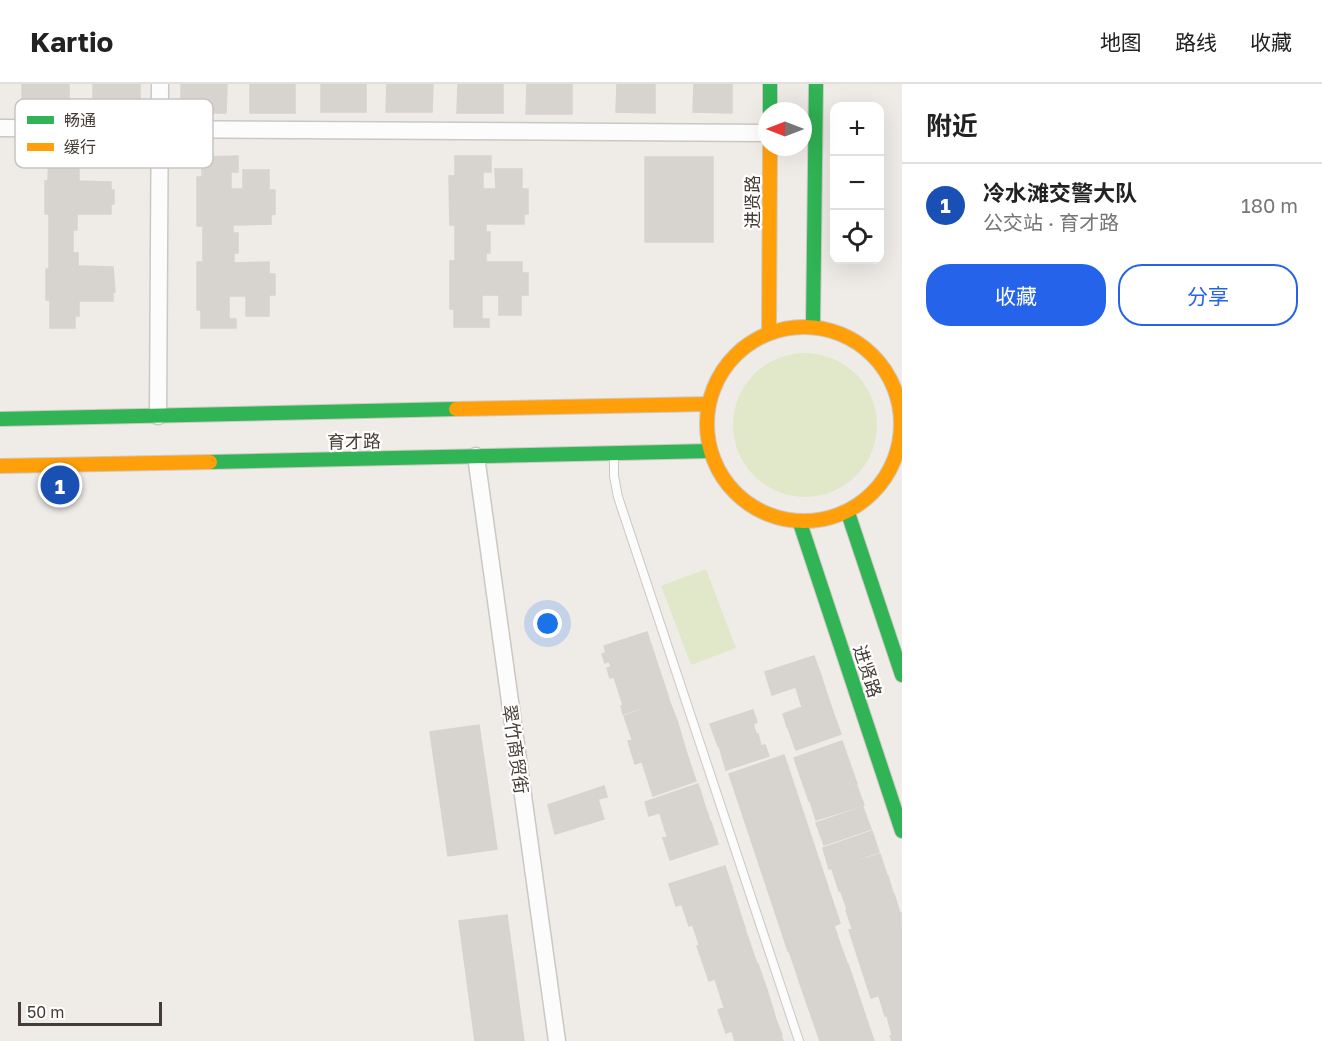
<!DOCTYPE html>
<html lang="zh">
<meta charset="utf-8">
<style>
body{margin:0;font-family:"Golos Text","Noto Sans SC",sans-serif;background:#f2f2f2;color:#222}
.controls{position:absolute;right:18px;top:18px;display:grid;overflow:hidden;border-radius:12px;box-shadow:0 6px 24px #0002}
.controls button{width:54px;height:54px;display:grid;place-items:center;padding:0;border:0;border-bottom:2px solid #e0e0e0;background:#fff;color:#222;font:30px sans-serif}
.compass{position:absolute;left:758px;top:18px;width:54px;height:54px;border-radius:50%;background:#fff;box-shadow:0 6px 24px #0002;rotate:270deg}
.scale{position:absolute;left:18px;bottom:15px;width:144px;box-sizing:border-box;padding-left:6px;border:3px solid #443c35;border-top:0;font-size:16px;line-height:21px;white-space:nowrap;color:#443c35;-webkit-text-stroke:4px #fff;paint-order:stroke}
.you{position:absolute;left:548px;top:540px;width:21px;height:21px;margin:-15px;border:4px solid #fff;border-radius:50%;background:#1a73e8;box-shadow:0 0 0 9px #1a73e833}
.badge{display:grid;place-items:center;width:39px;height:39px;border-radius:50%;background:#2563eb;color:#fff;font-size:20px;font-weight:700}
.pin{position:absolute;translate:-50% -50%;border:3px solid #fff;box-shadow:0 2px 6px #0006}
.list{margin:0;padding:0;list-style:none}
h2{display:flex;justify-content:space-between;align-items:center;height:78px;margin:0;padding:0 24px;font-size:26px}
h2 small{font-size:20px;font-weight:400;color:#767676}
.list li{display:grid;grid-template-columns:39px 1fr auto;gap:18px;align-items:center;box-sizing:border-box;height:84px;padding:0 24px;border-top:2px solid #e0e0e0}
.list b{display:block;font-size:22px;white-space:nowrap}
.list p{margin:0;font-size:20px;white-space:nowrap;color:#767676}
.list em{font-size:20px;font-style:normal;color:#767676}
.actions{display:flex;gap:12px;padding:18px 24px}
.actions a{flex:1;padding:14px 0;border:2px solid #2563eb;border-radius:24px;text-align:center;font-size:21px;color:#2563eb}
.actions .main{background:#2563eb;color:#fff}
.icon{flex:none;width:33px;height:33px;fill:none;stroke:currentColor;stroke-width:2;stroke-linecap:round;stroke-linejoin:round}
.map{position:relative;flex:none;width:902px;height:957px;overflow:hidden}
header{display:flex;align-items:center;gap:36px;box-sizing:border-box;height:84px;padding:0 30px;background:#fff;border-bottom:2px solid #e0e0e0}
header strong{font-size:28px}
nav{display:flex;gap:33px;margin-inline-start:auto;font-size:21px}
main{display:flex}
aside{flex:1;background:#fff}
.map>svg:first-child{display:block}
.green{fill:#e1e8c9}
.building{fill:#d7d3cf;stroke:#d7d3ce;stroke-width:1.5}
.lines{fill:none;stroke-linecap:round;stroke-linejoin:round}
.lane-casing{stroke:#cbc8c4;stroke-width:10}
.street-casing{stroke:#cbc8c4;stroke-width:19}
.fast-casing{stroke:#cec8c0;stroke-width:16}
.slow-casing{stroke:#cec8c0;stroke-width:16}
.lane{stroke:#fdfcfc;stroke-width:8}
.street{stroke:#fdfcfc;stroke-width:16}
.fast{stroke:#30b455;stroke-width:14}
.slow{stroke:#ff9f0a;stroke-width:14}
.labels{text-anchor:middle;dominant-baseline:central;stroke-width:4.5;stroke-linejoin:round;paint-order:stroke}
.street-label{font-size:18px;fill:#443c35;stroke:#fff}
.key{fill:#fff;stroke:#c7c4c2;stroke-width:1.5}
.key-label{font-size:16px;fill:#443c35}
</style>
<header>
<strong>Kartio</strong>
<nav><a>地图</a><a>路线</a><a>收藏</a></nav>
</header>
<main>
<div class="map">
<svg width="902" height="957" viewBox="0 0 902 957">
<rect width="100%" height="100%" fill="#efece8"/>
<!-- green -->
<path class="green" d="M733 341a72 72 0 1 1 144 0a72 72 0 1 1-144 0Z
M 706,485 L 736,564 L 691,581 L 661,502 Z"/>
<!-- building -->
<path class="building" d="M 22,0 L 69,0 L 69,27 L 22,26 Z
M 93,0 L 140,0 L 140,28 L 93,27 Z
M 181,0 L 227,0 L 226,29 L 181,29 Z
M 250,0 L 295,0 L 295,29 L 250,29 Z
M 321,0 L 366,0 L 366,28 L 321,28 Z
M 387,0 L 433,0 L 432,28 L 386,28 Z
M 458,0 L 503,0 L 503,29 L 457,29 Z
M 527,0 L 572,0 L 572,30 L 526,30 Z
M 617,0 L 655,0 L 655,29 L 616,28 Z
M 694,0 L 732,0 L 732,29 L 693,28 Z
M 49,70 L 75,70 L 75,82 L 79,82 L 79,97 L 111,98 L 111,106 L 114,106 L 114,120 L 111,120 L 111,130 L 77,130 L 77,146 L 73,146 L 73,169 L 78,169 L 78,182 L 113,183 L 115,208 L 113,208 L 113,217 L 79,217 L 79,232 L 75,232 L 75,244 L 50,244 L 50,216 L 46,216 L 46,185 L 49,185 L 49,130 L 45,130 L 45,97 L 48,97 Z
M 238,72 L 238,88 L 231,88 L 231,105 L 243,105 L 243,86 L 269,86 L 269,106 L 275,106 L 275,130 L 271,131 L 271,140 L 233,141 L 233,149 L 238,149 L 238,169 L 234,169 L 234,179 L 269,178 L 269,190 L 275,190 L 275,211 L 269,211 L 269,232 L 246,232 L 246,212 L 229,212 L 229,235 L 236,235 L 236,244 L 201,244 L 201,226 L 197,226 L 197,178 L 203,178 L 203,142 L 197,142 L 197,93 L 202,93 L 202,73 Z
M 455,72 L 491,72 L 491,88 L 483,88 L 483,105 L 496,105 L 495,85 L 522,85 L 522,105 L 528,105 L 528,130 L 524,130 L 524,140 L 486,140 L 486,148 L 490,148 L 490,169 L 486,169 L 486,178 L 522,178 L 522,189 L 528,189 L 528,211 L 521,211 L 521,231 L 499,231 L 499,211 L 482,211 L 482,235 L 489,235 L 489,243 L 454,243 L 454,225 L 450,225 L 450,177 L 455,177 L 455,141 L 450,141 L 449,92 L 455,92 Z
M 645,73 L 713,73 L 713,158 L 645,158 Z
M 647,548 L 669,615 L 623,630 L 621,622 L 623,621 L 614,593 L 610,594 L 607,584 L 611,583 L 609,577 L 605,579 L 602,570 L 606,569 L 604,562 Z
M 814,572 L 822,594 L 772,611 L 765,588 Z
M 822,595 L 833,628 L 787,643 L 783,630 L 802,623 L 796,604 Z
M 669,616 L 678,639 L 632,655 L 624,632 Z
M 753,626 L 757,638 L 753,640 L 756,649 L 718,662 L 710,640 Z
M 833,628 L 841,650 L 796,666 L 788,644 Z
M 678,640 L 685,663 L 635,680 L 628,657 Z
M 479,641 L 497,765 L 448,772 L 430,648 Z
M 758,650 L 761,662 L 765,661 L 769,672 L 726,686 L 719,662 Z
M 842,657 L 857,700 L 809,717 L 794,674 Z
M 685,664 L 696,697 L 653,712 L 642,678 Z
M 784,671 L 840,839 L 834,842 L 837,850 L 788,867 L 729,690 Z
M 698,700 L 703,715 L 649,732 L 645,718 Z
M 604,702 L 607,713 L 598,715 L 604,735 L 555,750 L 548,721 Z
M 857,702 L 864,721 L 816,736 L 810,717 Z
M 703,716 L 710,737 L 667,752 L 660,730 Z
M 863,723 L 871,745 L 824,761 L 816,739 Z
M 711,738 L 718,760 L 670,776 L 663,754 Z
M 872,747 L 879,768 L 829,785 L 823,764 Z
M 880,770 L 887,791 L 839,807 L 832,785 Z
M 725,782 L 732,803 L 676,822 L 669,800 Z
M 888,792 L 893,809 L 847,825 L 841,808 Z
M 732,804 L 739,825 L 689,842 L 682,821 Z
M 894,810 L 900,829 L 852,844 L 846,826 Z
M 739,826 L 745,844 L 699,860 L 693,842 Z
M 901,829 L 902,904 L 871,914 L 849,846 Z
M 507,831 L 524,957 L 475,957 L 459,837 Z
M 745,845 L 757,880 L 709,897 L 697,862 Z
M 837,851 L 847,879 L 799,896 L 789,867 Z
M 758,880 L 768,909 L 724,923 L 715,895 Z
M 848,880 L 874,957 L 820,957 L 799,897 Z
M 902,905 L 902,927 L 885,932 L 879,912 Z
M 768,909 L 775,932 L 726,949 L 718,926 Z
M 902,928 L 902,948 L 892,951 L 887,932 Z
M 775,933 L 782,951 L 765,957 L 735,957 L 732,948 Z
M 902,948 L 902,957 L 892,957 L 890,952 Z
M 781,952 L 783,957 L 767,957 Z"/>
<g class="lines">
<defs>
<path id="lane" d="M 614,372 L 614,392 L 618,413 L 799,957"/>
<path id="street" d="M 0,44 L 767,49
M 158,332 L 160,0
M 476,372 L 557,957"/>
<path id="fast" d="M 770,0 L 770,27
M 813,242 L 816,0
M 0,335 L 456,325
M 210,378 L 710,367
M 848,429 L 902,591
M 800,439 L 902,747"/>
<path id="slow" d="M707 340a97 97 0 1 1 194 0a97 97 0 1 1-194 0Z
M 769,245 L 770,63
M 456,325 L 708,320
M 0,382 L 210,378"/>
</defs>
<!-- lane casing -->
<use href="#lane" class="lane-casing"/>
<!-- street casing -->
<use href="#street" class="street-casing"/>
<!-- fast casing -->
<use href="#fast" class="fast-casing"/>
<!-- slow casing -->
<use href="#slow" class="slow-casing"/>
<!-- lane -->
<use href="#lane" class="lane"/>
<!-- street -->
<use href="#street" class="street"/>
<!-- fast -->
<use href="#fast" class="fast"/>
<!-- slow -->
<use href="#slow" class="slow"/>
</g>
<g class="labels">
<!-- street labels -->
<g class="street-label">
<text transform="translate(752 118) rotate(-90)">进贤路</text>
<text transform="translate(354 357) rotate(-1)">育才路</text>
<text transform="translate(868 587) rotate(72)">进贤路</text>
<text transform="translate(516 665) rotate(82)">翠竹商贸街</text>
</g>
</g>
<!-- legend -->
<rect x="15" y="15" width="198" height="69" rx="9" class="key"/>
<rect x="27" y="32" width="27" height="8" fill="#30b455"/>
<rect x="27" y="59" width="27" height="8" fill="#ff9f0a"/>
<g class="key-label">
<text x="64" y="42">畅通</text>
<text x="64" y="69">缓行</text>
</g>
</svg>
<div class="controls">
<button>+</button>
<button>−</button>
<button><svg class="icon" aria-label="locate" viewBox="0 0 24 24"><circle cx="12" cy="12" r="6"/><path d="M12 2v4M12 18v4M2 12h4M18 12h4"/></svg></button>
</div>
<svg class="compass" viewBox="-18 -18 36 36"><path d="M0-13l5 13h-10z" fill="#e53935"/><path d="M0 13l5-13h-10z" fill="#767676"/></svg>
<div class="scale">50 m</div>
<div class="you"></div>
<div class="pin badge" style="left:60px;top:401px;background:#1a4fb4">1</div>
</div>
<aside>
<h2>附近<small></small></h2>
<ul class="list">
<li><span class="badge" style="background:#1a4fb4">1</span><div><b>冷水滩交警大队</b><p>公交站 · 育才路</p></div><em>180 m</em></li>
</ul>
<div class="actions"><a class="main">收藏</a><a>分享</a></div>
</aside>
</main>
